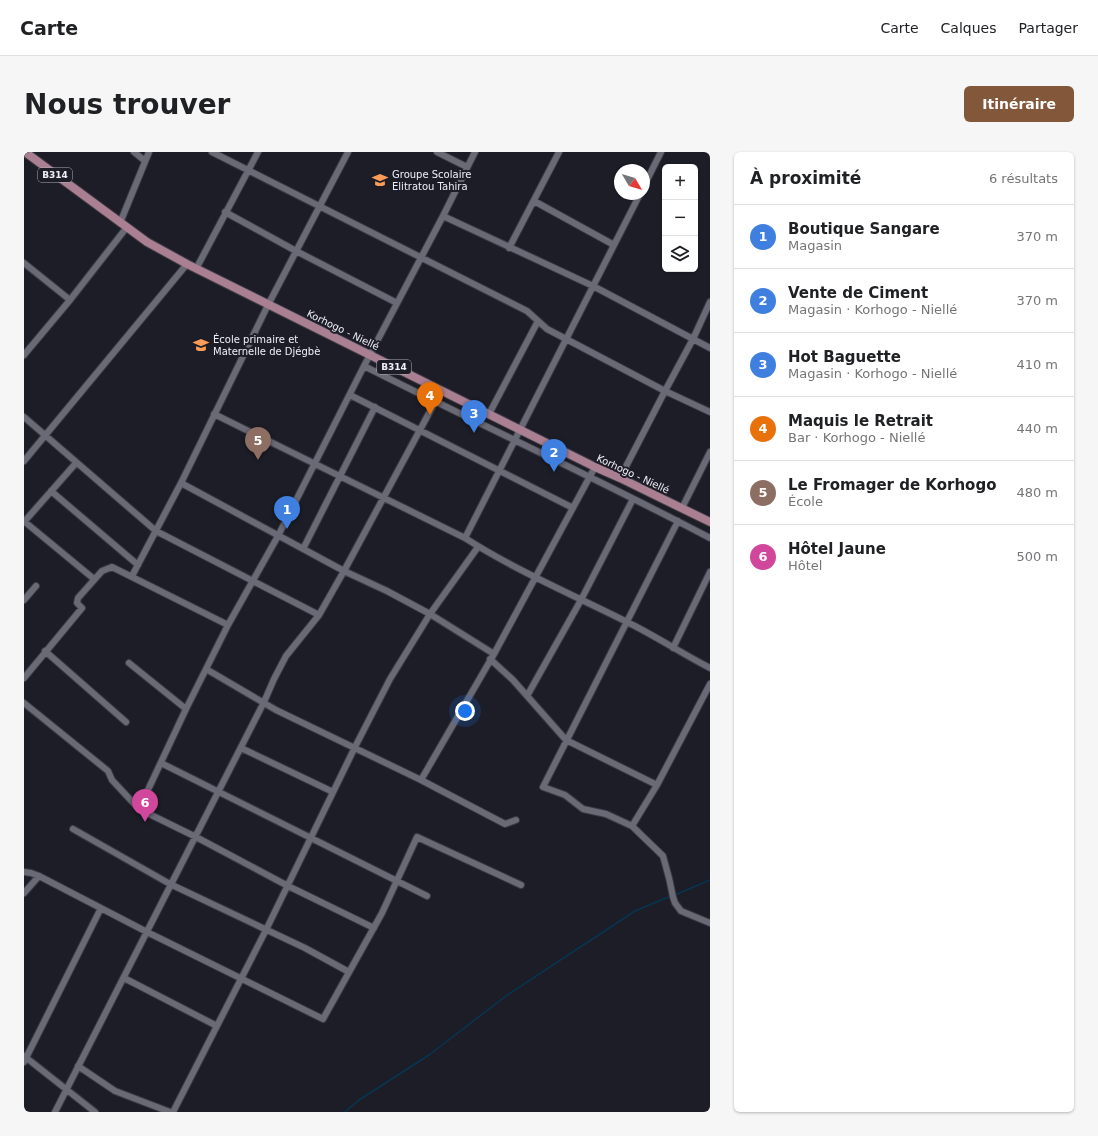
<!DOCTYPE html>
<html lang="fr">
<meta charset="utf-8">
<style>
body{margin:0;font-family:"DejaVu Sans",sans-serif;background:#f6f6f6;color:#202124}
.controls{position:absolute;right:12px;top:12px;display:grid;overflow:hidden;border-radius:6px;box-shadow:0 1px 3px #0004}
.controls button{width:36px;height:36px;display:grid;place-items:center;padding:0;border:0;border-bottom:1px solid #e0e0e0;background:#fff;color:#202124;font:20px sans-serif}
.compass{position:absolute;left:590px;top:12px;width:36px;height:36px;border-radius:50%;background:#fff;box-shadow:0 1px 3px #0004;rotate:128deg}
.you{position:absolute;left:441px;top:559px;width:14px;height:14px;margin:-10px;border:3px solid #fff;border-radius:50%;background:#1a73e8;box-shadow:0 0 0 6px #1a73e833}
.badge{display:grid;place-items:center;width:26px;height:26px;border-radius:50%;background:#83583a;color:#fff;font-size:13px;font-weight:700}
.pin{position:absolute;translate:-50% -33px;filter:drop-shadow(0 1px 2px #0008)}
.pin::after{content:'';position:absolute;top:21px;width:14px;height:12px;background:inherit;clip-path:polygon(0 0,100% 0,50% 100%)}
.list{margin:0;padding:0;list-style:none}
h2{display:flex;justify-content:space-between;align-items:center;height:52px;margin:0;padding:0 16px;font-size:17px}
h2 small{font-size:13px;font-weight:400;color:#757577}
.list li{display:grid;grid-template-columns:26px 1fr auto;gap:12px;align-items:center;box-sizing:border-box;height:64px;padding:0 16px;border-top:1px solid #e0e0e0}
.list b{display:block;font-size:15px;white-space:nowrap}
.list p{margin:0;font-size:13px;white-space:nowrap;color:#757577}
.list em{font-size:13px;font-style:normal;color:#757577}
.icon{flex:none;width:22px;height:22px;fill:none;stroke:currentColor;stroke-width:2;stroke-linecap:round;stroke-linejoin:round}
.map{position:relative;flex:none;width:686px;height:960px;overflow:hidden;border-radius:6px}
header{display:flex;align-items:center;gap:24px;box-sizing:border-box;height:56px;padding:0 20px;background:#fff;border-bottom:1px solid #e0e0e0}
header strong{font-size:19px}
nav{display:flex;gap:22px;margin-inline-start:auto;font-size:14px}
.intro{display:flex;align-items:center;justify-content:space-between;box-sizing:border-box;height:96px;padding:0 24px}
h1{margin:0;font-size:28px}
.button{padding:10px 18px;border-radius:6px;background:#83583a;color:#fff;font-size:14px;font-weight:700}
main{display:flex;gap:24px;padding:0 24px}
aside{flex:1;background:#fff;border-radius:6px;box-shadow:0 1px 3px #0004}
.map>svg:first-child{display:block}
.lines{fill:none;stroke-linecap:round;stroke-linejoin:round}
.stream{stroke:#073552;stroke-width:1.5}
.minor-casing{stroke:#3a3a43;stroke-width:8}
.major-casing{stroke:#3a3a43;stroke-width:10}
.minor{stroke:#6a6a77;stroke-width:6}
.major{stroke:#aa7f91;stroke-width:8}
.labels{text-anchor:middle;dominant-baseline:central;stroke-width:4;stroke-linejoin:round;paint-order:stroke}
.shield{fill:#1d1d27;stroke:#b0b0b9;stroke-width:1}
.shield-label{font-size:9px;font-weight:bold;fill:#efeff7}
.poi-label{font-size:10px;fill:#efeff7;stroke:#1d1d27;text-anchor:start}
.street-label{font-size:10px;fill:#efeff7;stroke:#1d1d27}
</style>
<header>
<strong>Carte</strong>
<nav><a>Carte</a><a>Calques</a><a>Partager</a></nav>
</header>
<div class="intro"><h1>Nous trouver</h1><a class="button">Itinéraire</a></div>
<main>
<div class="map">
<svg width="686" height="960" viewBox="0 0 686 960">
<rect width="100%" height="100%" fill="#1d1d27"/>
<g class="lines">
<!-- stream -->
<path class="stream" d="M 651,743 L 686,728
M 321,960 L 335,948 L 405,903 L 482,844 L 611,759 L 647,744"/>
<defs>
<path id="minor" d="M 110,0 L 121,9
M 188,0 L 503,159 L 523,177 L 641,239 L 686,260
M 413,0 L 443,15
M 620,34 L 637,0
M 510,49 L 590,93
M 201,60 L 272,99 L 373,151
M 419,64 L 569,134 L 686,196
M 96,71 L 125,0
M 485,96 L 535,0
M 0,111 L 46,148
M 172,117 L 234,0
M 0,203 L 46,148 L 103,75
M 340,214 C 455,272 572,326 686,386
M 326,243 L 549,356
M 190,262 L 441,386 C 491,418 547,442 601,469 C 630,483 657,501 686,516
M 465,262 L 514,169
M 0,265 L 132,379 L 295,463
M 0,309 L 163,112
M 596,326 L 641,239 L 669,187 L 686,150
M 157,331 L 320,419 L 363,439 L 406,462 L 470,502
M 27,339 L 114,413
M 658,356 L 686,300
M 654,369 L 519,635 L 541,643 L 559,657 L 582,662 L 608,674 L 639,704 L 645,726 L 649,745 L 651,751 L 657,759 L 686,771
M 0,370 L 52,311
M 1,370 L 70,427
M 441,386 L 616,42
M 279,397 L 351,255
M 108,424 L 157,331 L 244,153 L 324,0
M 0,448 L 12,434
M 649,496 L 686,420
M 21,499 L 102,570
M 466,507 L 489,528 L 542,588 L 633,633
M 105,511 L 162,557
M 182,517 L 252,558 L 397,628 L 481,672 L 492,668
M 0,526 L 58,456 L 53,451 L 54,446 L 78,419 L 88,415 L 204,473
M 503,544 L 557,448 L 609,347
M 0,551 L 84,619 L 88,628 L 115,657 L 172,685 L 264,734 L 350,776
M 217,596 L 309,640
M 137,611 L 403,744
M 397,628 L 470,502 L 571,315
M 115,657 L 162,557 L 204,473 L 254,384 L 340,214 L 419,64 L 451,0
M 608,674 L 633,633 L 686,532
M 49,677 L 146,732 L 281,796 L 325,820
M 0,720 L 7,721 L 15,724 L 123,780 L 299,867 L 358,761 L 393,685 L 497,733
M 0,741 L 15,724
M 100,826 L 193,874
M 0,904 L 71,960
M 0,910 L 77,756
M 54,914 L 91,939 L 146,960
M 31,960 L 240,550 L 250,527 L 262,504 L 295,463 L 320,419 L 411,250
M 149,960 L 242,778 L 331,595 L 366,527 L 406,462 L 454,395"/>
<path id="major" d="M 1,0 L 123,90 L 163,112 L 571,315 L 596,326 L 686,370"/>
</defs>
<!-- minor casing -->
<use href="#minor" class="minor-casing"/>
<!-- major casing -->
<use href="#major" class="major-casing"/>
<!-- minor -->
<use href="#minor" class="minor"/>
<!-- major -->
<use href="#major" class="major"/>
</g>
<!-- icons -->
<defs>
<symbol id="school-bare" viewBox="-9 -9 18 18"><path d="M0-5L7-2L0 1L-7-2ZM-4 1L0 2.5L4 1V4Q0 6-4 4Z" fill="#fd9c56" stroke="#1d1d27" stroke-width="2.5" paint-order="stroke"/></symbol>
</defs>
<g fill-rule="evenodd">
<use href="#school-bare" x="345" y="17" width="22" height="22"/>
<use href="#school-bare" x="166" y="182" width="22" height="22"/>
</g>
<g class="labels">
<!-- shield labels -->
<g class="shield">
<rect x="14" y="16" width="34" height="14" rx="3"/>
<rect x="353" y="208" width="34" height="14" rx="3"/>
</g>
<g class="shield-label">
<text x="31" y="23">B314</text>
<text x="370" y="215">B314</text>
</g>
<!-- poi labels -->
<g class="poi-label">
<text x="368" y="22">Groupe Scolaire<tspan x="368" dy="12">Elitratou Tahira</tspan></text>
<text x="189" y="187">École primaire et<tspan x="189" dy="12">Maternelle de Djégbè</tspan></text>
</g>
<!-- street labels -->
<g class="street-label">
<text transform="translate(319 178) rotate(26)">Korhogo - Niellé</text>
<text transform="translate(609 322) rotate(25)">Korhogo - Niellé</text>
</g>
</g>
</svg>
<div class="controls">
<button>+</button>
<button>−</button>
<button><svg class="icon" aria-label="layers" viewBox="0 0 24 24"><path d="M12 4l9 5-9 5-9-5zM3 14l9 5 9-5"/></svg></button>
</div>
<svg class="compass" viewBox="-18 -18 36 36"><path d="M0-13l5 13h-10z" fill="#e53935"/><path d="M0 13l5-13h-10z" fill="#757577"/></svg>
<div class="you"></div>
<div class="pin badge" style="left:263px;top:377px;background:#3f7fe0">1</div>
<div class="pin badge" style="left:530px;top:320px;background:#3f7fe0">2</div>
<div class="pin badge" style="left:450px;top:281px;background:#3f7fe0">3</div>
<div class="pin badge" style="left:406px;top:263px;background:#e8710a">4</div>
<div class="pin badge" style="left:234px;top:308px;background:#8d6e63">5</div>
<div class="pin badge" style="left:121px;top:670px;background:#d1479c">6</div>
</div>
<aside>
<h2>À proximité<small>6 résultats</small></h2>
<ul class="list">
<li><span class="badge" style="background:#3f7fe0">1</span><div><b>Boutique Sangare</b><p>Magasin</p></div><em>370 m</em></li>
<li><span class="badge" style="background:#3f7fe0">2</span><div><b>Vente de Ciment</b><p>Magasin · Korhogo - Niellé</p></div><em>370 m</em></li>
<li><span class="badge" style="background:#3f7fe0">3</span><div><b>Hot Baguette</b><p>Magasin · Korhogo - Niellé</p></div><em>410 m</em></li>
<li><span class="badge" style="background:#e8710a">4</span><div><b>Maquis le Retrait</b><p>Bar · Korhogo - Niellé</p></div><em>440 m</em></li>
<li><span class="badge" style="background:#8d6e63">5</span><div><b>Le Fromager de Korhogo</b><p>École</p></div><em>480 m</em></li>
<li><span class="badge" style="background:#d1479c">6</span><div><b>Hôtel Jaune</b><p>Hôtel</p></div><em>500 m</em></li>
</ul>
</aside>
</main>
